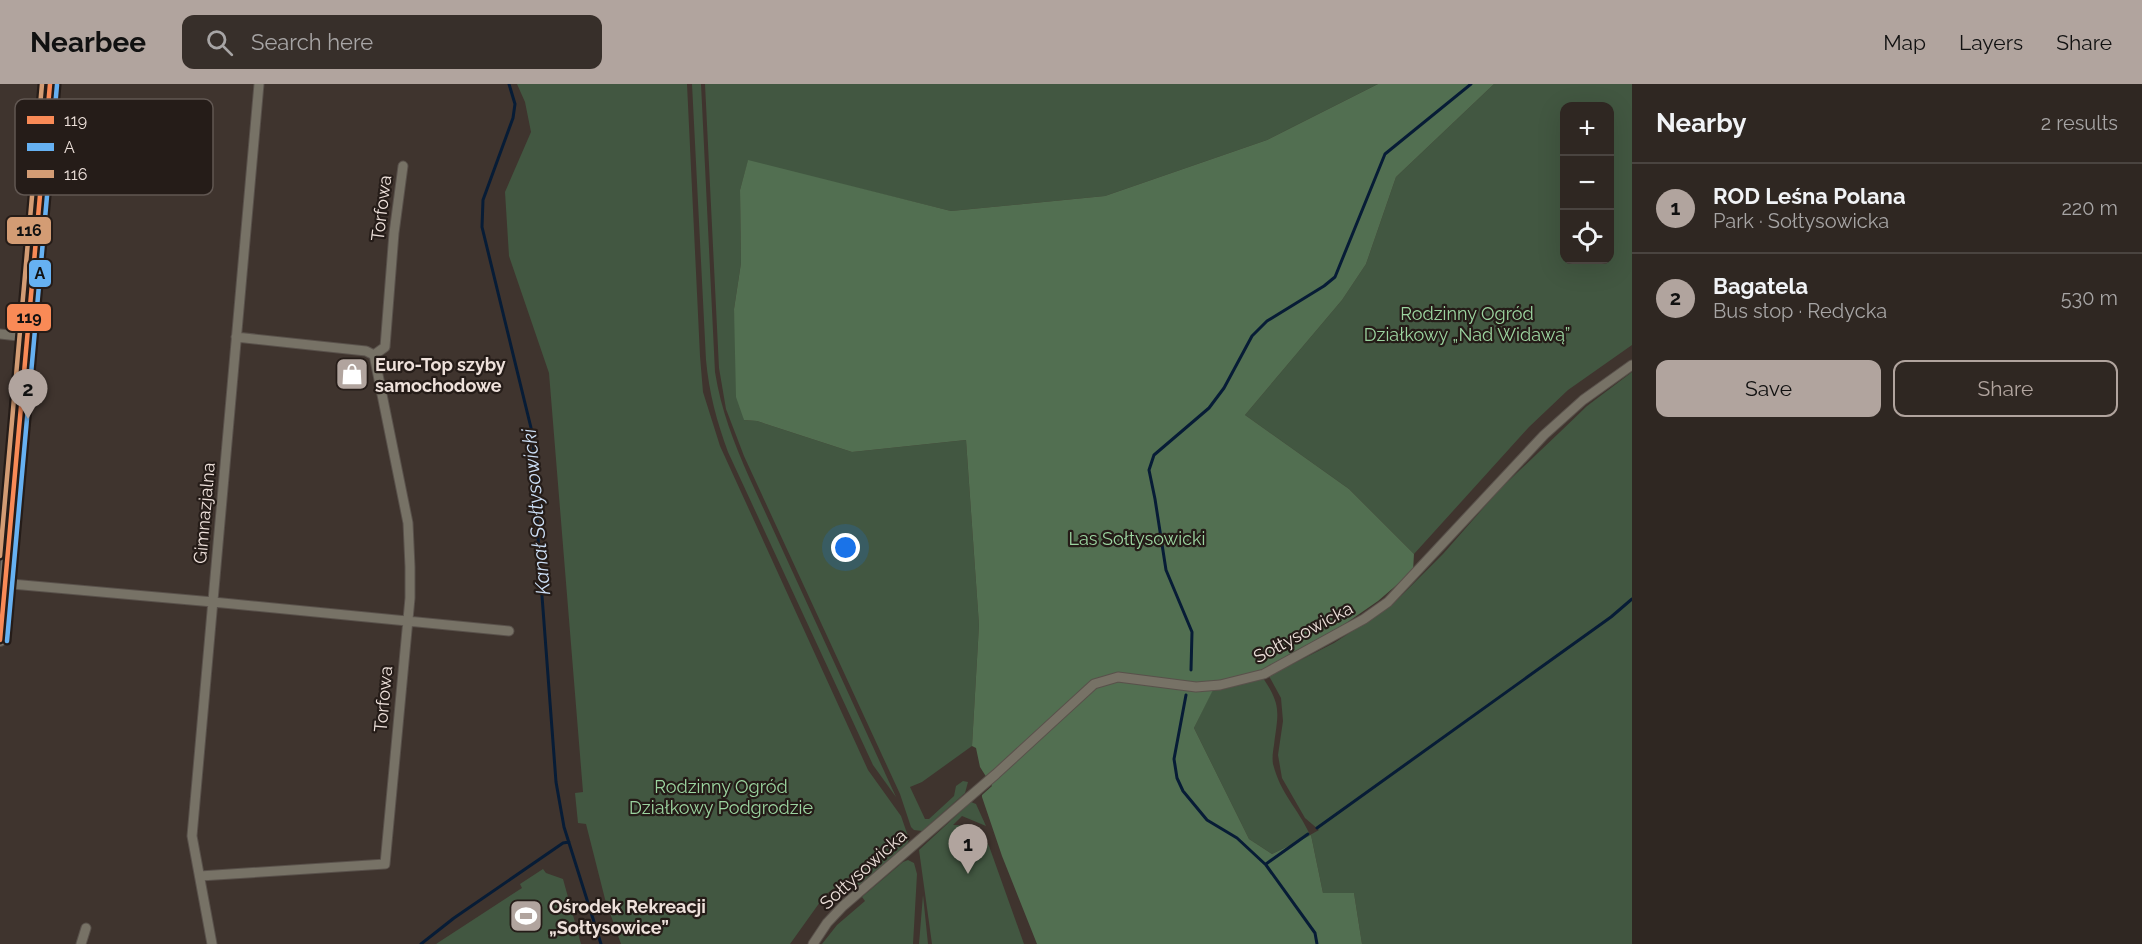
<!DOCTYPE html>
<meta charset="utf-8">
<style>
body{margin:0;font-family:Raleway,sans-serif;background:#372f2a;color:#f1f3f6}
.controls{position:absolute;right:18px;top:18px;display:grid;overflow:hidden;border-radius:12px;box-shadow:0 6px 24px #0002}
.controls button{width:54px;height:54px;display:grid;place-items:center;padding:0;border:0;border-bottom:2px solid #4a4440;background:#2f2722;color:#f1f3f6;font:30px sans-serif}
.you{position:absolute;left:846px;top:464px;width:21px;height:21px;margin:-15px;border:4px solid #fff;border-radius:50%;background:#1a73e8;box-shadow:0 0 0 9px #1a73e833}
.badge{display:grid;place-items:center;width:39px;height:39px;border-radius:50%;background:#b1a49e;color:#111;font-size:20px;font-weight:700}
.pin{position:absolute;translate:-50% -50px;filter:drop-shadow(0 2px 3px #0008)}
.pin::after{content:'';position:absolute;top:32px;width:21px;height:18px;background:inherit;clip-path:polygon(0 0,100% 0,50% 100%)}
.list{margin:0;padding:0;list-style:none}
h2{display:flex;justify-content:space-between;align-items:center;height:78px;margin:0;padding:0 24px;font-size:26px}
h2 small{font-size:20px;font-weight:400;color:#a7a5a5}
.list li{display:grid;grid-template-columns:39px 1fr auto;gap:18px;align-items:center;box-sizing:border-box;height:90px;padding:0 24px;border-top:2px solid #4a4440}
.list b{display:block;font-size:22px;white-space:nowrap}
.list p{margin:0;font-size:20px;white-space:nowrap;color:#a7a5a5}
.list em{font-size:20px;font-style:normal;color:#a7a5a5}
.actions{display:flex;gap:12px;padding:18px 24px}
.actions a{flex:1;padding:14px 0;border:2px solid #b1a49e;border-radius:12px;text-align:center;font-size:21px;color:#b1a49e}
.actions .main{background:#b1a49e;color:#111}
.icon{flex:none;width:33px;height:33px;fill:none;stroke:currentColor;stroke-width:2;stroke-linecap:round;stroke-linejoin:round}
.map{position:relative;flex:none;width:1632px;height:860px;overflow:hidden}
header{display:flex;align-items:center;gap:36px;box-sizing:border-box;height:84px;padding:0 30px;background:#b1a49e;color:#111}
header strong{font-size:28px}
nav{display:flex;gap:33px;margin-inline-start:auto;font-size:21px}
.search{width:420px;height:54px;background:#372f2a;display:flex;align-items:center;gap:15px;box-sizing:border-box;padding:0 21px;border-radius:12px;color:#a7a5a5;font-size:22px}
main{display:flex}
aside{flex:1;background:#2f2722}
.map>svg:first-child{display:block}
.green{fill:#425741;fill-rule:evenodd}
.forest{fill:#526f51}
.lines{fill:none;stroke-linecap:round;stroke-linejoin:round}
.stream{stroke:#071c36;stroke-width:3}
.minor-casing{stroke:#59514b;stroke-width:11}
.tertiary-casing{stroke:#59514b;stroke-width:14}
.minor{stroke:#777266;stroke-width:9}
.tertiary{stroke:#777266;stroke-width:12}
.bus-1-casing{stroke:#251c18;stroke-width:9}
.bus-2-casing{stroke:#251c18;stroke-width:9}
.bus-3-casing{stroke:#251c18;stroke-width:9}
.bus-1{stroke:#f98a56;stroke-width:4.5}
.bus-2{stroke:#66b1f2;stroke-width:4.5}
.bus-3{stroke:#d39c74;stroke-width:4.5}
.labels{text-anchor:middle;dominant-baseline:central;stroke-width:4.5;stroke-linejoin:round;paint-order:stroke}
.street-label{font-size:18px;fill:#eee1db;stroke:#251c18}
.park-label{font-size:18px;fill:#9cd5a0;stroke:#251c18}
.poi-label{font-size:18px;font-weight:bold;fill:#eee1db;stroke:#251c18;text-anchor:start}
.water-label{font-size:20px;font-style:italic;fill:#ccdff6;stroke:#251c18}
.key{fill:#251c18;stroke:#615752;stroke-width:1.5}
.key-label{font-size:16px;fill:#eee1db}
.line-badge{stroke:#251c18;stroke-width:2}
.pale-badge-label{font-size:16px;text-anchor:middle;font-weight:bold;fill:#111}
</style>
<header>
<strong>Nearbee</strong>
<div class="search"><svg class="icon" aria-label="search" viewBox="0 0 24 24"><circle cx="10" cy="10" r="6"/><path d="M15 15l6 6"/></svg>Search here</div>
<nav><a>Map</a><a>Layers</a><a>Share</a></nav>
</header>
<main>
<div class="map">
<svg width="1632" height="860" viewBox="0 0 1632 860">
<rect width="100%" height="100%" fill="#3f342e"/>
<!-- green -->
<path class="green" d="M 517,0 L 687,0 L 700,272 L 703,308 L 720,362 L 868,686 L 901,732 L 909,755 L 907,761 L 859,802 L 851,792 L 825,811 L 790,860 L 621,860 L 605,815 L 586,740 L 578,739 L 575,709 L 583,708 L 549,289 L 509,172 L 505,108 L 531,48 L 525,18 Z
M 692,0 L 701,0 L 715,288 C 721,326 734,359 749,393 L 896,713 L 873,681 L 728,368 C 717,338 709,309 706,276 Z
M 705,0 L 1378,0 L 1267,56 L 1105,112 L 951,127 L 748,77 L 740,106 L 741,179 L 734,225 L 744,336 L 757,337 L 852,368 L 966,356 L 979,541 L 972,662 L 922,698 L 910,703 L 925,735 L 929,735 L 954,712 L 956,702 L 963,697 L 968,698 L 965,709 L 922,747 L 914,746 L 911,743 L 900,710 L 744,372 L 726,325 L 719,284 Z
M 1494,0 L 1632,0 L 1632,261 L 1568,306 L 1529,343 L 1414,470 L 1349,405 L 1245,331 L 1342,216 L 1366,180 L 1396,93 ZM 1564,22 L 1610,22 L 1610,176 L 1564,176 Z
M 1632,288 L 1632,860 L 1362,860 L 1354,809 L 1323,809 L 1311,751 L 1272,770 L 1249,755 L 1194,644 L 1213,605 L 1263,594 C 1282,622 1278,629 1274,661 C 1273,667 1272,674 1273,680 C 1281,711 1298,724 1310,751 L 1319,746 L 1305,734 L 1282,694 L 1278,671 L 1283,637 L 1281,614 L 1269,592 L 1334,559 L 1391,522 L 1443,470 L 1500,405 L 1560,348 L 1587,322 Z
M 971,718 L 976,720 L 986,742 L 962,732 L 953,741 C 970,741 980,748 989,762 L 1024,860 L 932,860 L 919,766 Z
M 908,776 L 914,779 L 917,790 L 913,860 L 822,860 L 837,841 L 865,817 L 862,813 L 903,778 Z
M 543,785 L 546,789 L 563,795 L 581,860 L 436,860 L 522,804 L 520,800 Z
M 923,811 L 928,860 L 919,860 Z"/>
<!-- forest -->
<path class="forest" d="M 1378,0 L 1494,0 L 1396,93 L 1366,180 L 1342,216 L 1245,331 L 1349,405 L 1414,470 L 1413,487 L 1378,517 L 1326,553 L 1262,587 L 1217,598 L 1194,644 L 1249,755 L 1272,770 L 1311,751 L 1323,809 L 1354,809 L 1362,860 L 1037,860 L 1002,772 L 982,713 L 982,711 L 992,702 L 980,683 L 976,664 L 972,662 L 979,541 L 966,356 L 852,368 L 757,337 L 744,336 L 736,313 L 734,225 L 741,179 L 740,106 L 748,76 L 951,127 L 1105,112 L 1267,56 Z"/>
<g class="lines">
<!-- stream -->
<path class="stream" d="M 509,0 L 515,20 L 513,34 L 483,116 L 482,143 L 533,352 L 539,472 L 556,698 L 564,743 L 601,860
M 1191,586 L 1192,548 L 1166,486 L 1155,415 L 1149,386 L 1154,371 L 1209,324 L 1224,304 L 1252,252 L 1267,237 L 1324,202 L 1335,193 L 1385,70 L 1471,0
M 1186,611 L 1174,675 L 1177,694 L 1183,707 L 1207,736 L 1237,754 L 1266,781 L 1315,849 L 1317,860
M 1317,744 L 1611,533 L 1632,515
M 1266,780 L 1308,750
M 421,860 L 454,834 L 563,759 L 569,758"/>
<defs>
<path id="minor" d="M 0,250 L 27,253
M 374,271 L 385,263 L 394,149 L 403,82
M 0,499 L 213,518 L 509,547
M 200,792 L 385,780 L 410,514 L 410,483 L 408,439 L 374,271 L 366,267 L 236,253
M 81,860 L 86,844
M 212,860 L 192,752 L 259,0
M 813,860 L 827,839 L 843,822 L 996,690 L 1094,600 L 1118,593 L 1196,603 L 1220,601 L 1264,590 L 1364,535 L 1388,518 L 1544,351 L 1583,316 L 1632,281"/>
<path id="tertiary" d="M 0,556 L 50,0"/>
</defs>
<!-- minor casing -->
<use href="#minor" class="minor-casing"/>
<!-- tertiary casing -->
<use href="#tertiary" class="tertiary-casing"/>
<!-- minor -->
<use href="#minor" class="minor"/>
<!-- tertiary -->
<use href="#tertiary" class="tertiary"/>
<defs>
<path id="bus-1" d="M 0,556 L 50,0"/>
<path id="bus-2" d="M 7,557 L 57,1"/>
<path id="bus-3" d="M 0,472 L 42,0"/>
</defs>
<!-- bus-1 casing -->
<use href="#bus-1" class="bus-1-casing"/>
<!-- bus-2 casing -->
<use href="#bus-2" class="bus-2-casing"/>
<!-- bus-3 casing -->
<use href="#bus-3" class="bus-3-casing"/>
<!-- bus-1 -->
<use href="#bus-1" class="bus-1"/>
<!-- bus-2 -->
<use href="#bus-2" class="bus-2"/>
<!-- bus-3 -->
<use href="#bus-3" class="bus-3"/>
</g>
<!-- icons -->
<defs>
<symbol id="shop-square" viewBox="-11 -11 22 22"><rect x="-9" y="-9" width="18" height="18" rx="4" fill="#b1a49e" stroke="#251c18"/><path d="M-5-2.5h2.3a2.7 3.5 0 0 1 5.4 0H5L5.5 6h-11ZM-1.5-2.5h3a1.5 2.3 0 0 0-3 0Z" fill="#fff"/></symbol>
<symbol id="stadium-square" viewBox="-11 -11 22 22"><rect x="-9" y="-9" width="18" height="18" rx="4" fill="#b1a49e" stroke="#251c18"/><path d="M0-5a6.5 5 0 1 0 0 10a6.5 5 0 1 0 0-10ZM-3.5-1.8h7v3.6h-7Z" fill="#fff"/></symbol>
</defs>
<g fill-rule="evenodd">
<use href="#shop-square" x="333" y="271" width="38" height="38"/>
<use href="#stadium-square" x="507" y="813" width="38" height="38"/>
</g>
<g class="labels">
<!-- street labels -->
<g class="street-label">
<text transform="translate(381 124) rotate(-83)">Torfowa</text>
<text transform="translate(204 429) rotate(-85)">Gimnazjalna</text>
<text transform="translate(1303 548) rotate(-28)">Sołtysowicka</text>
<text transform="translate(383 615) rotate(-85)">Torfowa</text>
<text transform="translate(863 785) rotate(-42)">Sołtysowicka</text>
</g>
<!-- park labels -->
<g class="park-label">
<text x="1467" y="229">Rodzinny Ogród<tspan x="1467" dy="21">Działkowy „Nad Widawą”</tspan></text>
<text x="1137" y="454">Las Sołtysowicki</text>
<text x="721" y="702">Rodzinny Ogród<tspan x="721" dy="21">Działkowy Podgrodzie</tspan></text>
</g>
<!-- poi labels -->
<g class="poi-label">
<text x="375" y="280">Euro-Top szyby<tspan x="375" dy="21">samochodowe</tspan></text>
<text x="549" y="822">Ośrodek Rekreacji<tspan x="549" dy="21">„Sołtysowice”</tspan></text>
</g>
<!-- water labels -->
<g class="water-label">
<text transform="translate(536 428) rotate(-95)">Kanał Sołtysowicki</text>
</g>
</g>
<!-- legend -->
<rect x="15" y="15" width="198" height="96" rx="9" class="key"/>
<rect x="27" y="32" width="27" height="8" fill="#f98a56"/>
<rect x="27" y="59" width="27" height="8" fill="#66b1f2"/>
<rect x="27" y="86" width="27" height="8" fill="#d39c74"/>
<g class="key-label">
<text x="64" y="42">119</text>
<text x="64" y="69">A</text>
<text x="64" y="96">116</text>
</g>
<g class="line-badge">
<rect x="6" y="132" width="46" height="29" rx="6" fill="#d39c74"/>
<rect x="28" y="175" width="24" height="29" rx="6" fill="#66b1f2"/>
<rect x="6" y="219" width="46" height="29" rx="6" fill="#f98a56"/>
</g>
<g class="pale-badge-label">
<text x="29" y="152">116</text>
<text x="40" y="195">A</text>
<text x="29" y="239">119</text>
</g>
</svg>
<div class="controls">
<button>+</button>
<button>−</button>
<button><svg class="icon" aria-label="locate" viewBox="0 0 24 24"><circle cx="12" cy="12" r="6"/><path d="M12 2v4M12 18v4M2 12h4M18 12h4"/></svg></button>
</div>
<div class="you"></div>
<div class="pin badge" style="left:968px;top:790px">1</div>
<div class="pin badge" style="left:28px;top:335px">2</div>
</div>
<aside>
<h2>Nearby<small>2 results</small></h2>
<ul class="list">
<li><span class="badge">1</span><div><b>ROD Leśna Polana</b><p>Park · Sołtysowicka</p></div><em>220 m</em></li>
<li><span class="badge">2</span><div><b>Bagatela</b><p>Bus stop · Redycka</p></div><em>530 m</em></li>
</ul>
<div class="actions"><a class="main">Save</a><a>Share</a></div>
</aside>
</main>
